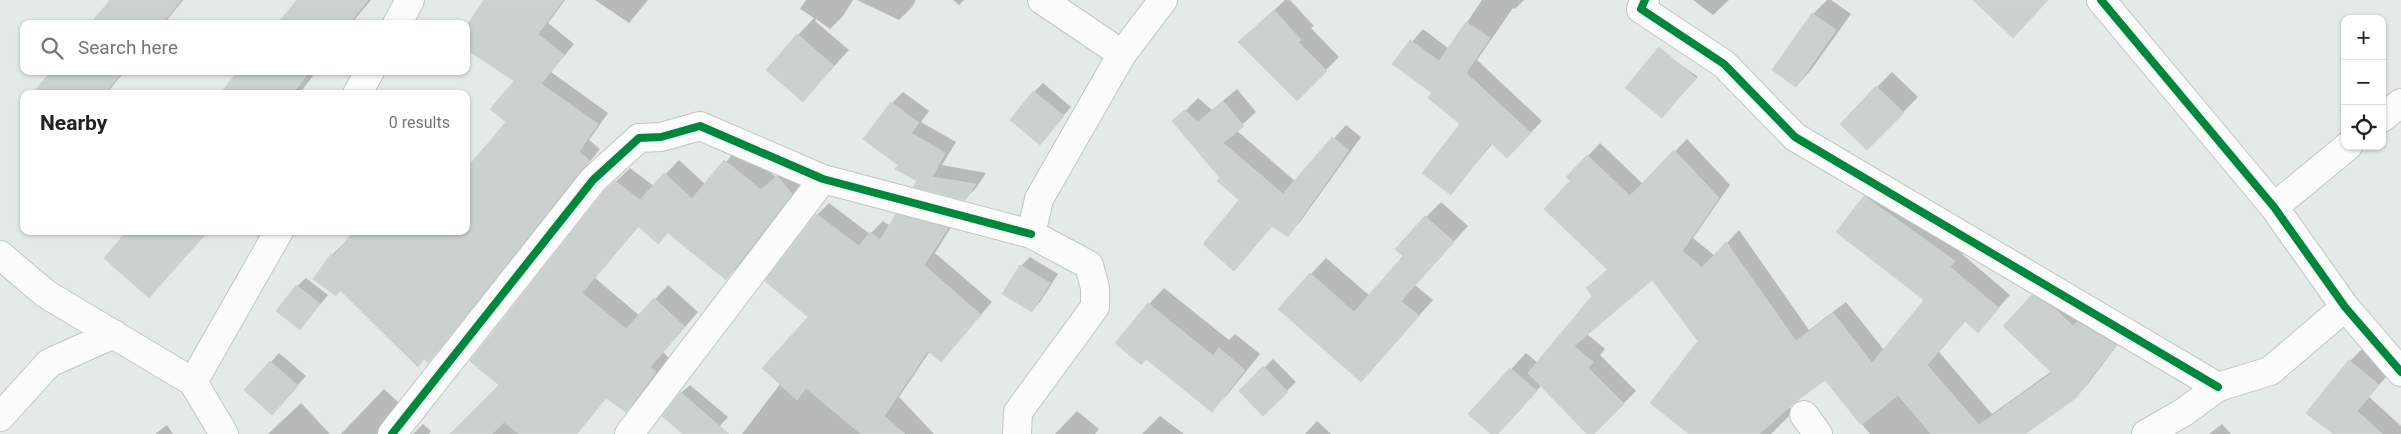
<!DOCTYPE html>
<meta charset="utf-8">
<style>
body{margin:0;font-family:Roboto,sans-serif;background:#f2f2f2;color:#222}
.controls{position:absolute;right:15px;top:15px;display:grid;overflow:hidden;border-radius:10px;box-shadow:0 1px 4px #0004}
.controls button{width:45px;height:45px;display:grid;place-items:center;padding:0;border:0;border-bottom:1px solid #e0e0e0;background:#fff;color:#222;font:25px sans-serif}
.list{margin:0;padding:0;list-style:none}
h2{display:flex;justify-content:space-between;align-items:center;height:65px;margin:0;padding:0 20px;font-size:21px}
h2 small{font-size:16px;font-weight:400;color:#767676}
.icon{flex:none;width:28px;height:28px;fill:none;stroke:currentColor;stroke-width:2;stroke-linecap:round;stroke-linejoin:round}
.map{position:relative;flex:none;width:2401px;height:434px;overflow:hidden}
.search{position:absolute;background:#fff;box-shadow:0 1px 4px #0004;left:20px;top:20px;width:450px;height:55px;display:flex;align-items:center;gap:12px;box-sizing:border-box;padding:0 18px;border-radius:10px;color:#767676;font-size:19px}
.panel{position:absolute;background:#fff;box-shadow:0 1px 4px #0004;left:20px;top:90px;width:450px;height:145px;border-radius:10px}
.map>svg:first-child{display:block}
.shadow{fill:#0003}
.building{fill:#cbd1cf;stroke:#cdd3d0}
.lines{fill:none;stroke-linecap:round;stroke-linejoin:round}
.street-casing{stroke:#c1c7c5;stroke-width:30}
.street{stroke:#fbfcfb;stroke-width:28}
.cycleway-casing{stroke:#f2f8f6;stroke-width:11}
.cycleway{stroke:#00873e;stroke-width:8}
</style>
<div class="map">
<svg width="2401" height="434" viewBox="0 0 2401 434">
<rect width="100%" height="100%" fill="#e4eae7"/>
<!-- shadow -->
<path class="shadow" d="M 112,0 L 183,0 L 164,24 L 92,24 Z
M 298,0 L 371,0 L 351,24 L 278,24 Z
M 486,0 L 565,0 L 548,23 L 574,44 L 551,72 L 608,113 L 589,140 L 600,149 L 439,350 L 428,361 L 425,358 L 418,365 L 341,289 L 336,294 L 332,255 L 343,244 L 466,231 L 507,122 L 516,80 Z
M 595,0 L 648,0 L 629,23 Z
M 806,0 L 853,0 L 843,16 L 830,29 L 816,19 L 815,21 L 849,50 L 803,100 L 798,35 L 814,18 L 800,9 Z
M 857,0 L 916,0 L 912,7 L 899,20 Z
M 953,0 L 964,0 L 959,5 Z
M 1285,0 L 1290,0 L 1314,26 L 1311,28 L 1339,57 L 1297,99 L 1240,42 Z
M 1482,0 L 1524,0 L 1515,9 L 1513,8 L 1477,60 L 1542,121 L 1519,145 L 1493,143 L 1450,194 L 1462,124 L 1434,93 L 1394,63 L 1423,29 L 1449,49 Z
M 1693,0 L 1729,0 L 1713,15 Z
M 1827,0 L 1831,0 L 1851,14 L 1811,70 L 1796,86 L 1813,14 Z
M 1660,50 L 1698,77 L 1662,116 Z
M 52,71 L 125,71 L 106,94 L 34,94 Z
M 240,71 L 312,71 L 310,74 L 313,76 L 299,94 L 221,94 Z
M 1892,72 L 1918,97 L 1867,149 L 1877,87 Z
M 1043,83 L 1071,107 L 1040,143 L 1034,92 Z
M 1237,89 L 1256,112 L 1236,130 L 1295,181 L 1346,125 L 1361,137 L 1300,222 L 1287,235 L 1273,225 L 1234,270 L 1241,200 L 1174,122 L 1198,98 L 1212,110 Z
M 903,92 L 929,111 L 921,122 L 956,142 L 942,165 L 986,173 L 976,188 L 965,199 L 919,181 L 899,165 L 892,103 Z
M 1687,139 L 1730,185 L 1693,238 L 1715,256 L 1739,230 L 1809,330 L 1846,302 L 1884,350 L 1926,300 L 1865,197 L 1878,185 L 1967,248 L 1962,254 L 2010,295 L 1978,331 L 1966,320 L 1939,352 L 1992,414 L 2052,371 L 2033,296 L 2046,284 L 2127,332 L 2088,384 L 2075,397 L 2025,434 L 1870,434 L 1825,379 L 1789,407 L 1793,412 L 1771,434 L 1691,434 L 1700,341 L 1652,279 L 1587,334 L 1605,349 L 1600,355 L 1636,391 L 1593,434 L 1588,434 L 1542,385 L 1497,434 L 1493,434 L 1470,414 L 1526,353 L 1538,363 L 1594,296 L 1587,288 L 1609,268 L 1572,180 L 1568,177 L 1600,143 L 1643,184 Z
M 739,147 L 776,177 L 791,163 L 805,179 L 740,265 L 726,278 L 669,231 L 639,226 L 595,278 L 640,316 L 668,285 L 698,312 L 663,352 L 669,358 L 640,397 L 626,411 L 607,397 L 577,434 L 452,434 L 501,384 L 605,192 L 630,168 L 654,186 L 679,160 L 706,185 Z
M 1441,202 L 1468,226 L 1415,285 L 1433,300 L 1361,380 L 1311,274 L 1326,258 L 1370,296 L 1405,256 L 1426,217 Z
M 829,203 L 870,234 L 883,221 L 890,226 L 909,203 L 958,216 L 935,253 L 992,302 L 941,360 L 930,351 L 899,397 L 934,434 L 742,434 L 781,383 L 810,317 L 767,281 L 817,215 Z
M 129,231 L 209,231 L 149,296 Z
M 1030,257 L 1058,274 L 1040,302 L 1032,311 L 1021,266 Z
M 306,278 L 328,295 L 300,329 L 297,286 Z
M 1164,288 L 1229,340 L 1235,334 L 1260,354 L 1227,395 L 1212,410 L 1149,304 Z
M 2363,348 L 2391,371 L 2369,397 L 2401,426 L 2401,434 L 2334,434 L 2350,361 Z
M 279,353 L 306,376 L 280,405 L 246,390 Z
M 1273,359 L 1296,382 L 1263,414 L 1241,391 Z
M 690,385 L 728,417 L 713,434 L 685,434 L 681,393 Z
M 384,389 L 398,402 L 385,422 L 388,434 L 341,434 Z
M 301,403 L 330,434 L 268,434 Z
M 1077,411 L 1099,429 L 1095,434 L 1055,434 Z
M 1160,416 L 1184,434 L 1142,434 Z
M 1317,421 L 1331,434 L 1305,434 Z
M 423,424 L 431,431 L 429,434 L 413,434 Z
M 2222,424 L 2231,434 L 2209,434 Z
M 167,425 L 173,434 L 155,434 Z"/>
<!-- building -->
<path class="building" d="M 110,0 L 181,0 L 162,24 L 90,24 Z
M 297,0 L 368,0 L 349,24 L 277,24 Z
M 484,0 L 563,0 L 538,34 L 564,55 L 541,84 L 598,124 L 579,152 L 590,161 L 581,170 L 428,363 L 424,359 L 418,367 L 340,290 L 336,296 L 313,279 L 331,254 L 334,256 L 354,231 L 466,231 L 466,169 L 506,122 L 490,109 L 514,81 L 466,49 L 466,27 Z
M 1973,0 L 2048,0 L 2013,38 Z
M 1274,10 L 1301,40 L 1298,42 L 1327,71 L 1297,101 L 1238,42 Z
M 1812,13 L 1836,30 L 1796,87 L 1772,70 Z
M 1466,22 L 1490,38 L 1466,73 L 1531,133 L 1507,158 L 1491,143 L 1451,195 L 1422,173 L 1460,124 L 1428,98 L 1432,93 L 1392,64 L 1410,40 L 1439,61 Z
M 797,34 L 834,66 L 803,102 L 766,70 Z
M 1659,47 L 1696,78 L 1662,118 L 1625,88 Z
M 51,71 L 123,71 L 104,94 L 32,94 Z
M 238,71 L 310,71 L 292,94 L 220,94 Z
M 1876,86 L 1904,113 L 1867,150 L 1840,124 Z
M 1033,91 L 1064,116 L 1040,145 L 1010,120 Z
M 1223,101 L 1244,126 L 1223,143 L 1283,194 L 1332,137 L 1349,150 L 1288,237 L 1272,226 L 1234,271 L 1203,244 L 1239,200 L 1217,181 L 1220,178 L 1172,121 L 1184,110 L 1198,122 Z
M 891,102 L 919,123 L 911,133 L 945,153 L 932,177 L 976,184 L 965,200 L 913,187 L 917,181 L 895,169 L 898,165 L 863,139 Z
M 1674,150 L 1719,198 L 1682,251 L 1702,268 L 1726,242 L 1796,341 L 1833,313 L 1872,363 L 1924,300 L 1836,232 L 1864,196 L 1955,261 L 1950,267 L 1999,308 L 1978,333 L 1965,321 L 1927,365 L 1979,425 L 2052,373 L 2003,326 L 2032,295 L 2054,308 L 2073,326 L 2077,322 L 2116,345 L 2076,398 L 2025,434 L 1931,434 L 1898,395 L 1861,425 L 1825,380 L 1794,403 L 1759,434 L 1689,434 L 1650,403 L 1698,341 L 1652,280 L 1574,346 L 1593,362 L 1588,368 L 1624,404 L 1594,434 L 1587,434 L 1528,373 L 1592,296 L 1586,288 L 1608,270 L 1544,209 L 1570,181 L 1566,177 L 1587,155 L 1630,196 Z
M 724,160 L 761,190 L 777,176 L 792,194 L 726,280 L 668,233 L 658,244 L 638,226 L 582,293 L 626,329 L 654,298 L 685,327 L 650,367 L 656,372 L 626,412 L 606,398 L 576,434 L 519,434 L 504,422 L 492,434 L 450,434 L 499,385 L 470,361 L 604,191 L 615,181 L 640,200 L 664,173 L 692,199 Z
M 816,214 L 859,246 L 870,232 L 880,240 L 896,214 L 948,228 L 924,265 L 981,315 L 941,362 L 928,351 L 884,416 L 905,434 L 861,434 L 806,388 L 797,400 L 762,368 L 808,317 L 765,281 Z
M 1425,216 L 1454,242 L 1401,301 L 1419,316 L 1361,382 L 1278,309 L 1310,273 L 1354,312 L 1403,256 L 1395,249 Z
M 127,231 L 208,231 L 149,298 L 104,258 Z
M 1020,265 L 1050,283 L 1032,312 L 1002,294 Z
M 296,285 L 320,304 L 300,330 L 276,311 Z
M 1148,303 L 1213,356 L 1219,348 L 1245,370 L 1212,412 L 1146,359 L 1141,365 L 1115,343 Z
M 2349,360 L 2379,385 L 2357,411 L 2382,434 L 2333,434 L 2306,413 Z
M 270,361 L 298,386 L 272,415 L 244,390 Z
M 1263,366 L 1288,392 L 1263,416 L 1239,391 Z
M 1510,368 L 1537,391 L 1498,434 L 1491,434 L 1468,414 Z
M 680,392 L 729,434 L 683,434 L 662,416 Z"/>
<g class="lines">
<defs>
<path id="street" d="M 1042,0 L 1122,54
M 1645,0 L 1641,9 L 1724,64 L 1795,137 L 2218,387
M 2101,0 L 2274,207 L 2345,307 L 2401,372
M 397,24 L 410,0
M 357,94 L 370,71
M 2382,118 L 2401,103
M 2274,207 L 2348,146
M 0,255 L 46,294 L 193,382 L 224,434
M 193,382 L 279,231
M 1804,415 L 1818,434
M 0,417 L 49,363 L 114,334
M 392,434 L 593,180 L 639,138 L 661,137 L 700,126 L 823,179 L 1031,234
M 629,434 L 823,179
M 1017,434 L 1018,412 L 1095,307 L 1095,288 L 1089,265 L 1031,234 L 1039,199 L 1122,54 L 1163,0
M 2146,434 L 2184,412 L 2218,387 L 2270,371 L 2345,307"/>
</defs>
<!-- street casing -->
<use href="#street" class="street-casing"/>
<!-- street -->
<use href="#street" class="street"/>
<defs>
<path id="cycleway" d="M 1645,0 L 1641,9 L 1724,64 L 1795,137 L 2218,387
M 2101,0 L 2274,207 L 2345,307 L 2401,372
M 392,434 L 593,180 L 639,138 L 661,137 L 700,126 L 823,179 L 1031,234"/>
</defs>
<!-- cycleway casing -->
<use href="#cycleway" class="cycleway-casing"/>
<!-- cycleway -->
<use href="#cycleway" class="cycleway"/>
</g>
</svg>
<div class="controls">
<button>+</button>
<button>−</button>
<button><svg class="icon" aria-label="locate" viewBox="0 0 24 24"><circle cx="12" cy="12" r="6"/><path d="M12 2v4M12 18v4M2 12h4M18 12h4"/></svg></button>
</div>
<div class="search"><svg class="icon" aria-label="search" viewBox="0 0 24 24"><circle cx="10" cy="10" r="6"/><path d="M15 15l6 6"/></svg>Search here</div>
<section class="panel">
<h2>Nearby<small>0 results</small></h2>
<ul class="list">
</ul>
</section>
</div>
